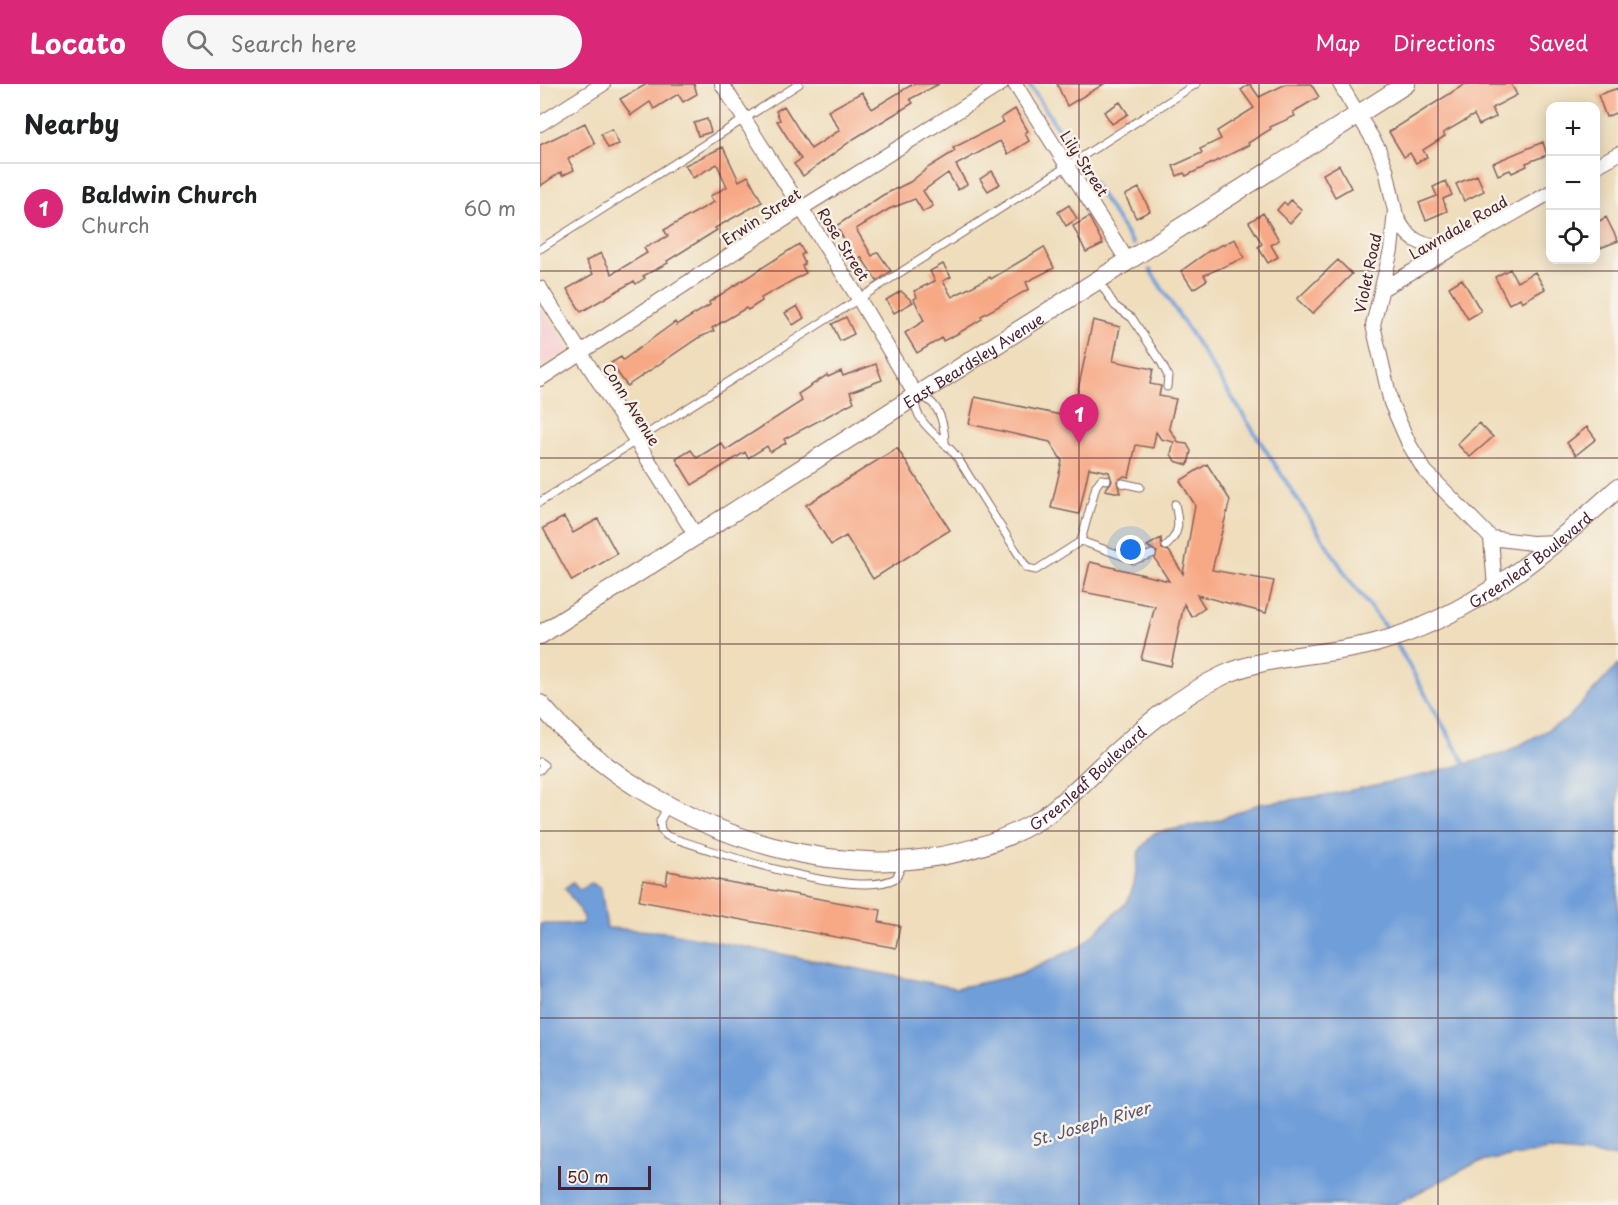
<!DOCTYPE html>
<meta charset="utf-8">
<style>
body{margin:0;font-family:"Playpen Sans",sans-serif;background:#f6f6f6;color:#202124}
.controls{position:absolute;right:18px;top:18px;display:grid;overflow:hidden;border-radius:12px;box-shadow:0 3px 15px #0003}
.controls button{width:54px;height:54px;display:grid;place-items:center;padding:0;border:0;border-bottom:2px solid #e0e0e0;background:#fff;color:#202124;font:30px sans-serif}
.scale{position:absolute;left:18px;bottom:15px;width:93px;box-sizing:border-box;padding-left:6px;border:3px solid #4a1f2b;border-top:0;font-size:16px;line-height:21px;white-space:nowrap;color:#4a1f2b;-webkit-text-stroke:4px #f7f3e8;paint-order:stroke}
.you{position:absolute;left:591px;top:466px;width:21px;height:21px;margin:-15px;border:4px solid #fff;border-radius:50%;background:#1a73e8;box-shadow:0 0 0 9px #1a73e833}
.badge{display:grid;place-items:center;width:39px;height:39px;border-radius:50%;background:#db2777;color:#fff;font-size:20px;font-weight:700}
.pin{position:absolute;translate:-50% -50px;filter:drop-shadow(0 2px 3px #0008)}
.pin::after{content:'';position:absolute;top:32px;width:21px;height:18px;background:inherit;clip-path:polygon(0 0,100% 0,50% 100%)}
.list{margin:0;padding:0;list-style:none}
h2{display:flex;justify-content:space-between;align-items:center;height:78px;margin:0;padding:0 24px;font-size:26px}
h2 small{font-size:20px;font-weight:400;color:#757577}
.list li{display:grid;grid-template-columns:39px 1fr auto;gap:18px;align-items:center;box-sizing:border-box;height:90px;padding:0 24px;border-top:2px solid #e0e0e0}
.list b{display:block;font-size:22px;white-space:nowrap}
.list p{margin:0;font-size:20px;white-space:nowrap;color:#757577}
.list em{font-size:20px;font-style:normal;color:#757577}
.icon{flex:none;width:33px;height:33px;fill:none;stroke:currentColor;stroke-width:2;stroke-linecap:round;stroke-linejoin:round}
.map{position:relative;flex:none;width:1078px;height:1121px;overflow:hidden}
header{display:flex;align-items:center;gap:36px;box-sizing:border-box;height:84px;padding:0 30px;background:#db2777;color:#fff}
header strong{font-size:28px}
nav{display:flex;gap:33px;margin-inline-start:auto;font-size:21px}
.search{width:420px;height:54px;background:#f6f6f6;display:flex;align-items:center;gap:15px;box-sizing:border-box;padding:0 21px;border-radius:33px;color:#757577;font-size:22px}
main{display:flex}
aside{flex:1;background:#fff}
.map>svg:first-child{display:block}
.built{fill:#f7cfd4}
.water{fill:#709ed9;stroke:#5d5e82;stroke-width:1.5}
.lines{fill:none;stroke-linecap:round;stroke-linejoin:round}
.stream{stroke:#709ed9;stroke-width:4}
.building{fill:#f7a986}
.service-casing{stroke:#84625d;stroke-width:9}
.minor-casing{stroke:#84625d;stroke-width:16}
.tertiary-casing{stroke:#84625d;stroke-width:20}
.service{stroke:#fff;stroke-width:7}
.minor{stroke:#fff;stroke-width:14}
.tertiary{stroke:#fff;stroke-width:18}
.grid{fill:none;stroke:#4a1f2b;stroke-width:1.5;stroke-opacity:0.55}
.labels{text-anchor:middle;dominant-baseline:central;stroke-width:5;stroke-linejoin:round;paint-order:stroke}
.street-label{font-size:15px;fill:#4a1f2b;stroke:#f7f3e8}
.water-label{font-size:16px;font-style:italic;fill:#595271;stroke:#f7f3e8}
</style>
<header>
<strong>Locato</strong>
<div class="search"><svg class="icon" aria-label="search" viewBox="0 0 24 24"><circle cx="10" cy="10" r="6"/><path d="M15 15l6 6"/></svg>Search here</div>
<nav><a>Map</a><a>Directions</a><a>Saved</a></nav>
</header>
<main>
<aside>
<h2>Nearby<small></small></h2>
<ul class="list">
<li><span class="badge">1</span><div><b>Baldwin Church</b><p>Church</p></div><em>60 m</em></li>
</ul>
</aside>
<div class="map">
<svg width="1078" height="1121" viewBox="0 0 1078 1121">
<rect width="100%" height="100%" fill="#f7f3e8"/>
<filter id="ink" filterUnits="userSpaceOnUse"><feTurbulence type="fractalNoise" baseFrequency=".0167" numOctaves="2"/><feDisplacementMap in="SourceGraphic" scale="12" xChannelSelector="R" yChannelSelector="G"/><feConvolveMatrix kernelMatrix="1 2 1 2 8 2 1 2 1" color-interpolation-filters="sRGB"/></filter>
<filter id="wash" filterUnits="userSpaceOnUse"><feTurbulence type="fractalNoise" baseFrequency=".008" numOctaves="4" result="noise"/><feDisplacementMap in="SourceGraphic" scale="24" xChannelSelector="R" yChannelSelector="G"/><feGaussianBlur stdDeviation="1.35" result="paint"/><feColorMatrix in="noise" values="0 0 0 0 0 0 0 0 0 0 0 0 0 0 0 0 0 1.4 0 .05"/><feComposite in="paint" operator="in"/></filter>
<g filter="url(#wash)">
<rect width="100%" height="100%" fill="#efddbb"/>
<!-- built -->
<path class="built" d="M 0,221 L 28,266 L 0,283 Z"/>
<!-- water -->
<path class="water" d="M 1078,581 L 1078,1073 L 1008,1066 L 936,1079 L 854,1121 L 0,1121 L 0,840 L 42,840 L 44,833 L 25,804 L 33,798 L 39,805 L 52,799 L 61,804 L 67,844 L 127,848 L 416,904 L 479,891 L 541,862 L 587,818 L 594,801 L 599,767 L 614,749 L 673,738 L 719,720 L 787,711 L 888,690 L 965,669 L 1026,636 Z"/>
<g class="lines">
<!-- stream -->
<path class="stream" d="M 489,0 L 593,160
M 610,186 L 808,494 L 849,548
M 855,557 L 925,680"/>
</g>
<g id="blocks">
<!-- building -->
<path class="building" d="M 107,0 L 154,0 L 157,10 L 143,18 L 138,10 L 114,25 L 110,18 L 91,31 L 80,15 Z
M 373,0 L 399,0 L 370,15 L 373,19 L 315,54 L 263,92 L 254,80 L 261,75 L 237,37 L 240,36 L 236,27 L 244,22 L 271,65 L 300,46 L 288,27 L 322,8 L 332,25 Z
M 517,0 L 564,0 L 527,22 Z
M 710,0 L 719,13 L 746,0 L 771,0 L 779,13 L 753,28 L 755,32 L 730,43 L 731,45 L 708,59 L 709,61 L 646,92 L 644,89 L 637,92 L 633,82 L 662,69 L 660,65 L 681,55 L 677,47 L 714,24 L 701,6 Z
M 925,0 L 971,0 L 977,11 L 952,24 L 956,33 L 939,41 L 934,31 L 903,49 L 905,52 L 883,66 L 887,73 L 876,79 L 870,69 L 864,73 L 849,48 Z
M 1078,4 L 1078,28 L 1066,33 L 1058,11 Z
M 580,18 L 588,30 L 572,40 L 564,28 Z
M 475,25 L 488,47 L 485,49 L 489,57 L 468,70 L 460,57 L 416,81 L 427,100 L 418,106 L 408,89 L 383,107 L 393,122 L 383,128 L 375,115 L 349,125 L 316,145 L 332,172 L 338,168 L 351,187 L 337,197 L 321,173 L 316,176 L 296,142 L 343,111 L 370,98 L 389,83 L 415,67 L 413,64 L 464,38 L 461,34 Z
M 167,35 L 171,48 L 158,52 L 154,39 Z
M 45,39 L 55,60 L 28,75 L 34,86 L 22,92 L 21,88 L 0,102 L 0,61 Z
M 72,45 L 79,60 L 68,64 L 61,50 Z
M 1003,58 L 1007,71 L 986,79 L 987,82 L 972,89 L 970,86 L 958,91 L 953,79 Z
M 183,63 L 199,97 L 208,92 L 222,118 L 175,144 L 177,146 L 127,177 L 128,179 L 103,192 L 105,194 L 96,200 L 94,197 L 41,228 L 27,205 L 53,190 L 46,177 L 61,169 L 72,190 L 107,169 L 104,164 L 128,152 L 124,146 L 174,118 L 170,112 L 187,103 L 177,80 L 153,94 L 145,81 Z
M 799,81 L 811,104 L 795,113 L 783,90 Z
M 452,87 L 460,100 L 448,107 L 440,95 Z
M 937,91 L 944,107 L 924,117 L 916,100 Z
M 906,97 L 912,111 L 903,115 L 907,127 L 886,136 L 879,119 L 897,112 L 893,103 Z
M 599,104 L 610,127 L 596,134 L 585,111 Z
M 751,116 L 762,126 L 750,139 L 737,126 L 744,118 L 747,121 Z
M 529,121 L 537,135 L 526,142 L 518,128 Z
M 723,129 L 739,156 L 731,161 L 738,173 L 728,179 L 718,163 L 722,160 L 709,138 Z
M 549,133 L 563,160 L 546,168 L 533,142 Z
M 1066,133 L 1078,157 L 1060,164 L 1056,156 L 1056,139 Z
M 695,155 L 704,174 L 664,191 L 667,196 L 653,205 L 641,187 L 669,167 Z
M 259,160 L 264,169 L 261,171 L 265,180 L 262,182 L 266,189 L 221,214 L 222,217 L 208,226 L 206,224 L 172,244 L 174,247 L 158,254 L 87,302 L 71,279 L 81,273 L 83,276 L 135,238 L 137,241 L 170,221 L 169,218 Z
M 504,163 L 514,184 L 486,198 L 489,205 L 441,232 L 442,235 L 417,250 L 403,257 L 402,254 L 377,269 L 365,249 L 384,237 L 374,215 L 377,213 L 374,207 L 395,197 L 390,187 L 403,180 L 411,193 L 403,197 L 412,213 L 450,193 L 451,195 Z
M 798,176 L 812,190 L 772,230 L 757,215 Z
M 970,185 L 977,198 L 995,188 L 1005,205 L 982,218 L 980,214 L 969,220 L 955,193 Z
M 922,195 L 941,227 L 928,235 L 909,203 Z
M 361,207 L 373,218 L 354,229 L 346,216 Z
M 257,222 L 264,234 L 253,241 L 245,229 Z
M 306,233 L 314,250 L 300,257 L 292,240 Z
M 553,236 L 580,243 L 573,277 L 613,285 L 610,300 L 621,302 L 619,312 L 636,315 L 629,344 L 639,359 L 647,360 L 651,367 L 648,381 L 635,377 L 631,370 L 634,358 L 621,355 L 616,348 L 613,364 L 596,361 L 589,393 L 584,392 L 577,397 L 580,409 L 565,406 L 572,397 L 569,388 L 549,384 L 539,430 L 511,424 L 522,377 L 510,358 L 429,340 L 435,313 L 521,331 L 522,325 L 528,322 L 534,324 Z
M 336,280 L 342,296 L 310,308 L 314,318 L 244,355 L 246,359 L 230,368 L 227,362 L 208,374 L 205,368 L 152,401 L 136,375 L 151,366 L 157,374 L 181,359 L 186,366 L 262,317 L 258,310 L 287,291 L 288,293 L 301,287 L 303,292 Z
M 939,339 L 953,353 L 930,373 L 917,360 Z
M 1047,343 L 1056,355 L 1036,371 L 1027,359 Z
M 357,364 L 410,446 L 333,495 L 306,452 L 291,461 L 266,421 Z
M 667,380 L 690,416 L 672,486 L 734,497 L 726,529 L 657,511 L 665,524 L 652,533 L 644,520 L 631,582 L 601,575 L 615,522 L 543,508 L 550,478 L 629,497 L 615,475 L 617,468 L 607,462 L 621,454 L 622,465 L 629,467 L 643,490 L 655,421 L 640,397 Z
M 24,433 L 33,449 L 58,435 L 77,470 L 32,497 L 3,444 Z
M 128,787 L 341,826 L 339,838 L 360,842 L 356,864 L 99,817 L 103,796 L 126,800 Z"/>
</g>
</g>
<g filter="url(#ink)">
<use href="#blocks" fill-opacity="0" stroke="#84625d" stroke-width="1.5"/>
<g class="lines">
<defs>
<path id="service" d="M 0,165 L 259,0
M 559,197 L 575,222 L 592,234 L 621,278 L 628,292 L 627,303
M 382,313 C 400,319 404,340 405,357
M 375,315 C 374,340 403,354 417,373 L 487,484 L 496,486 L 541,457
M 567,396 L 561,395 L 556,402 L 541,457 L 594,476 L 612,470
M 582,399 L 600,403
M 0,418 L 656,0
M 626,462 C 641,449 639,438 635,420
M 0,678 L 4,681 L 0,686
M 128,722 L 120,737 L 121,746 L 127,752 C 172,767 317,817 356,794 L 364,777"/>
<path id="minor" d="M 182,0 L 319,215 L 375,310
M 475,0 L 587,176
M 800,0 L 838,64 L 846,85 L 855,127 L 851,166 L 833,241 L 851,319 L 869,360 L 885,387 L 951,454 L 955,504
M 0,40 L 63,0
M 1056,82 L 1078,70
M 855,129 C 866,157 884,164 913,164
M 0,204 L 156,452
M 842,205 L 1011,108
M 0,295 L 262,124 L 461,0
M 951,454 L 992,459 L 1018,458"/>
<g id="tertiary">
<path id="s1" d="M 0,551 L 866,0"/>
<path id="s2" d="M 0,620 C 113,752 340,830 499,736 C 522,721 544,698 564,679 C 600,646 639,612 684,591 C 729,570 786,572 835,559 C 929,534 1008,468 1078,404"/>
</g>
</defs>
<!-- service casing -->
<use href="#service" class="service-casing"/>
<!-- minor casing -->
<use href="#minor" class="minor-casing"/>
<!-- tertiary casing -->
<use href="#tertiary" class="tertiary-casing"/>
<!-- service -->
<use href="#service" class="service"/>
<!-- minor -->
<use href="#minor" class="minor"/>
<!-- tertiary -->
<use href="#tertiary" class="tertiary"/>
</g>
</g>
<!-- grid -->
<path class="grid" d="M 180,0 L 180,1121M 359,0 L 359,1121M 539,0 L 539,1121M 719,0 L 719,1121M 898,0 L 898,1121M 0,187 L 1078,187M 0,374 L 1078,374M 0,560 L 1078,560M 0,747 L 1078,747M 0,934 L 1078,934"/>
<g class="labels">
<!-- street labels -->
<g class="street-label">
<text transform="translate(545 79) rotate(57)">Lily Street</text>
<text transform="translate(221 132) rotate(-33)">Erwin Street</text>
<text transform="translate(918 143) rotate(-30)">Lawndale Road</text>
<text transform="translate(304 160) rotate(58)">Rose Street</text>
<text transform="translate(827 189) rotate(-78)">Violet Road</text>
<text stroke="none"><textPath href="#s1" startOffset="513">East Beardsley Avenue</textPath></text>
<text transform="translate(92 320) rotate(58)">Conn Avenue</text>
<text stroke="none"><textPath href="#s2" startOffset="1120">Greenleaf Boulevard</textPath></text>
<text stroke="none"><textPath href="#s2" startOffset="616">Greenleaf Boulevard</textPath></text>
</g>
<!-- water labels -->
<g class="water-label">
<text transform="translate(550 1039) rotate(-16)">St. Joseph River</text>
</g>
</g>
</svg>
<div class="controls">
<button>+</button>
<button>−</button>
<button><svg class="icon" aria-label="locate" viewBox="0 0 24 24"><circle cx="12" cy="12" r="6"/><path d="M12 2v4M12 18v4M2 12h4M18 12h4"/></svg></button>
</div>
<div class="scale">50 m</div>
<div class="you"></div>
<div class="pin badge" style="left:539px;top:360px">1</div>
</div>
</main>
